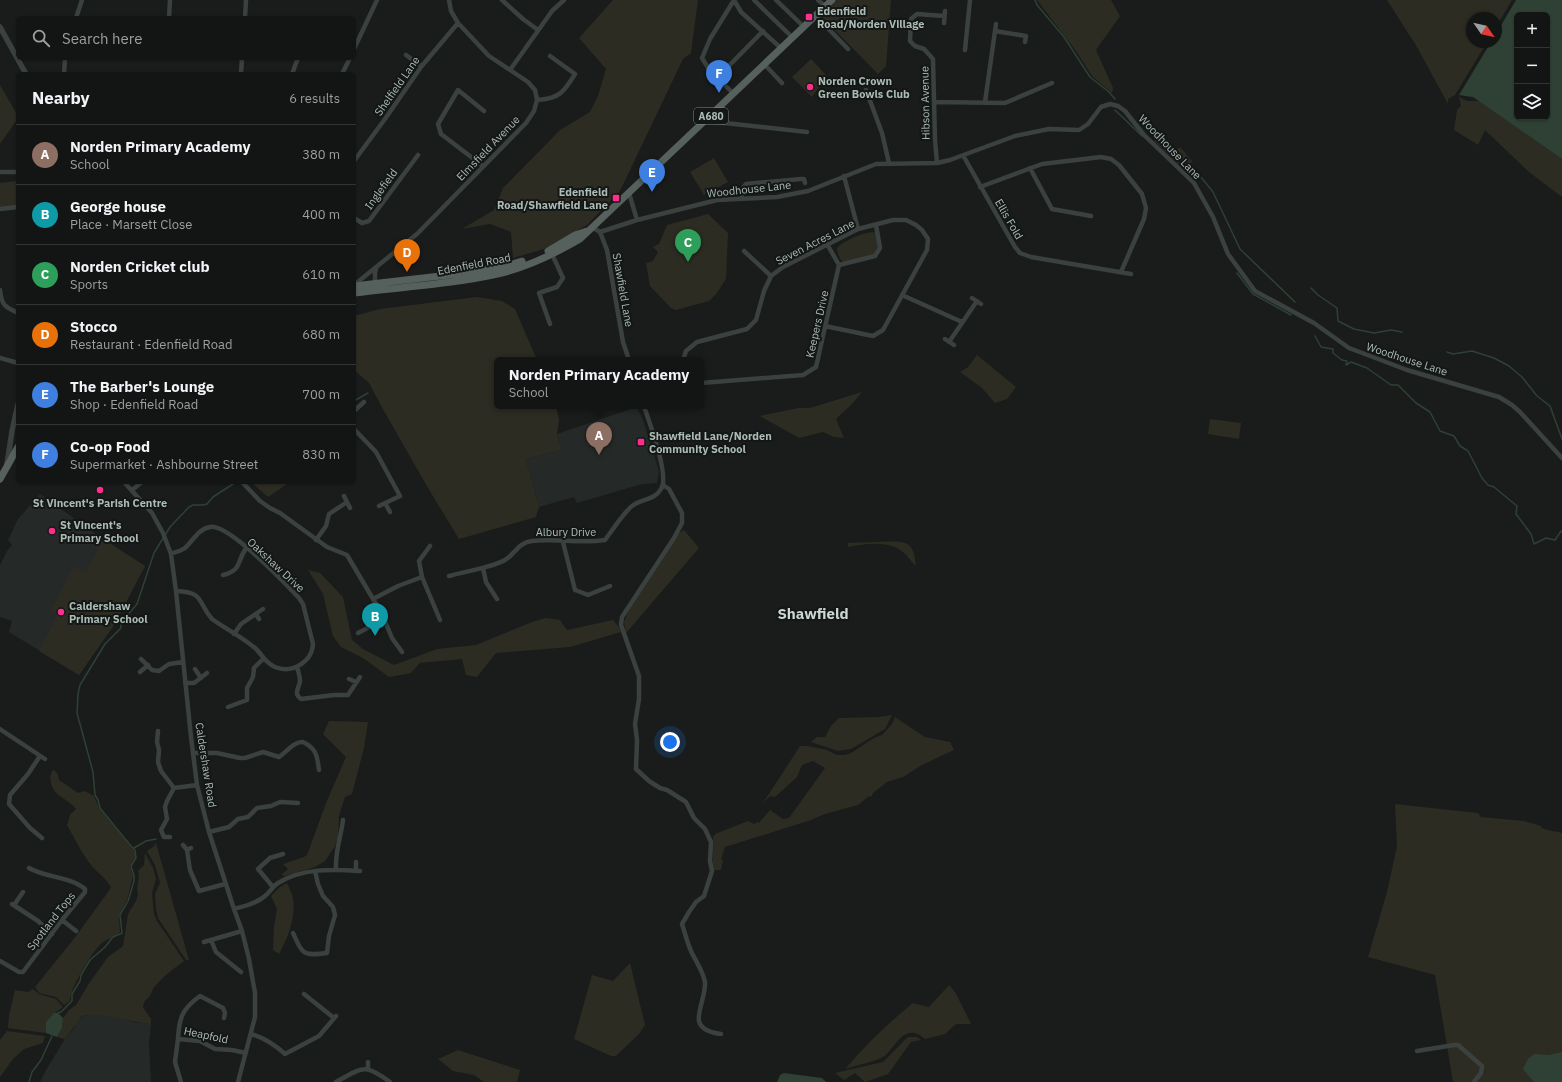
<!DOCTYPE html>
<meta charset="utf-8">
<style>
body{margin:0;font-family:"IBM Plex Sans",sans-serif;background:#202222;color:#f1f3f6}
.controls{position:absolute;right:12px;top:12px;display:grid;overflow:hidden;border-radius:6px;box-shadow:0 1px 3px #0004}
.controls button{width:36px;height:36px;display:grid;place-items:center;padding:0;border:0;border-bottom:1px solid #323434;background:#131514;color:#f1f3f6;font:20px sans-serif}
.compass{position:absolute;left:1466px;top:12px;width:36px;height:36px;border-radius:50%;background:#131514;box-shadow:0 1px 3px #0004;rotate:124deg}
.you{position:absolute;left:670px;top:742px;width:14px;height:14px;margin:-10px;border:3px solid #fff;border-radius:50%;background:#1a73e8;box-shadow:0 0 0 6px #1a73e833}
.badge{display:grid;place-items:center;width:26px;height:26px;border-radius:50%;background:#fe2f8c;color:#fff;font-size:13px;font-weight:700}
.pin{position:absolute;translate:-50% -33px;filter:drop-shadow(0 1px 2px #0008)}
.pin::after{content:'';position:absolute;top:21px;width:14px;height:12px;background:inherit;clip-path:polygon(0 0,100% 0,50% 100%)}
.popup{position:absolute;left:494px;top:357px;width:210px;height:52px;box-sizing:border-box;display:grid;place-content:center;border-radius:6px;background:#131514;filter:drop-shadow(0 1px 3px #0005);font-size:13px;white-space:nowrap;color:#9d9fa0}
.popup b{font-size:15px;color:#f1f3f6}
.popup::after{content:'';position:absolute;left:50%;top:100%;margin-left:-8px;border:8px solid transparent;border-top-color:#131514}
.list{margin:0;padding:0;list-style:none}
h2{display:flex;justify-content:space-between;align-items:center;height:52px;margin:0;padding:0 16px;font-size:17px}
h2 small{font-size:13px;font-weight:400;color:#9d9fa0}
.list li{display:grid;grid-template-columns:26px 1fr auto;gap:12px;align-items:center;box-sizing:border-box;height:60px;padding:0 16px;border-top:1px solid #323434}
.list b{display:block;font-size:15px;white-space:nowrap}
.list p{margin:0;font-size:13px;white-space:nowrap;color:#9d9fa0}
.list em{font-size:13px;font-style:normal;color:#9d9fa0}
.icon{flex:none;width:22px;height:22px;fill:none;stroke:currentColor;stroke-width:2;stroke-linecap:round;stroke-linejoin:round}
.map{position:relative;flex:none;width:1562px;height:1082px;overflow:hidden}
.search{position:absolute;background:#131514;box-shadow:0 1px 3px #0004;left:16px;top:16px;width:340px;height:44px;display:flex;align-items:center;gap:10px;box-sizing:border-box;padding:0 14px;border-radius:6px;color:#9d9fa0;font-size:15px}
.panel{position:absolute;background:#131514;box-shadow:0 1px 3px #0004;left:16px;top:72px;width:340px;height:412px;border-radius:6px}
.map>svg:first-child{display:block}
.built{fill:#252928}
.green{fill:#2c2c22}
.water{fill:#2e4134;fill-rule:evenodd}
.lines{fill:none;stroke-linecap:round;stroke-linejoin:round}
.stream{stroke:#2e4134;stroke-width:1.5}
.minor{stroke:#3a413f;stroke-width:4.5}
.tertiary{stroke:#3a413f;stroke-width:5.5}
.primary{stroke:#56605d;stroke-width:7}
.poi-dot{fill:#fe2f8c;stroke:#141716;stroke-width:1.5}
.labels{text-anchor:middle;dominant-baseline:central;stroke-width:4;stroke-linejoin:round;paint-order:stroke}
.shield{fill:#141716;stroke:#7e8a85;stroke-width:1}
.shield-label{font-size:10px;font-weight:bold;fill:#abbcb5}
.poi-label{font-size:11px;font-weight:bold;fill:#abbcb5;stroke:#141716;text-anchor:start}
.street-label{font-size:11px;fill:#abbcb5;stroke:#141716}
.district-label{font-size:15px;font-weight:bold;fill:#ccd8d3;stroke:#141716}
</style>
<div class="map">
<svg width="1562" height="1082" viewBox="0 0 1562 1082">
<rect width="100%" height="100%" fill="#191c1b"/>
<!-- built -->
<path class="built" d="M 637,407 L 643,420 L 659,471 L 657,483 L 642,484 L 577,503 L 574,497 L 539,507 L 526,459 L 562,450 L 557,434 Z
M 40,494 L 103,539 L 145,566 L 114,625 L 79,675 L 9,632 L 12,621 L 0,617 L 0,565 L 7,551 L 12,545 L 8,540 L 18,519 Z
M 96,1014 L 116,1016 L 133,1022 L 151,1024 L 149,1044 L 151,1082 L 40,1082 L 46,1070 L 65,1039 L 74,1028 L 76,1023 L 83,1016 Z"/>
<!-- green -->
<path class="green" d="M 613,0 L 698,0 L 691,53 L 683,59 L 620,191 L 587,225 L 544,249 L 513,258 L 511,232 L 490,224 L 462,229 L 494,210 L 503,188 L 560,130 L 590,112 L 598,96 L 606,69 L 579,38 Z
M 837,0 L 891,0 L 886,66 L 878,74 L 822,17 Z
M 1037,0 L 1111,0 L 1120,16 L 1096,50 L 1113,88 L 1112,93 L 1092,76 L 1076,51 Z
M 1387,0 L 1512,0 L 1496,27 L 1496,18 L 1472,18 L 1472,42 L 1487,42 L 1455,95 L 1448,99 L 1448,104 L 1417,47 Z
M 811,59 L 827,76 L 812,97 L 792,77 Z
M 0,85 L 18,116 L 18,118 L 0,144 Z
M 1459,97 L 1467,101 L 1479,101 L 1562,159 L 1562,197 L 1529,172 L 1485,130 L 1478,145 L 1454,130 L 1457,110 L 1461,106 Z
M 1159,137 L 1173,153 L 1180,147 L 1192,161 L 1190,166 L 1190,167 L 1185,171 L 1154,141 Z
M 714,158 L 728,182 L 704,195 L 690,172 Z
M 18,181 L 18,206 L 0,209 L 0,183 Z
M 708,214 L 728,233 L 726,279 L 717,293 L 709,301 L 676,310 L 671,308 L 650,286 L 646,263 L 653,261 L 658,252 L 653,247 L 659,244 L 667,225 Z
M 873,232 L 876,233 L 879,248 L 875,256 L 844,263 C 840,260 837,253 837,248 C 845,240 861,233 873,232 Z
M 477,297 L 502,301 L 515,309 L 537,360 L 497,360 L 497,406 L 556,406 L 559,420 L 557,434 L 562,450 L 526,459 L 539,507 L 536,517 L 459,539 L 428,488 L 384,411 L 369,383 L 354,370 L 354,316 L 380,309 Z
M 977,355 L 1016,387 L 1007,399 L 995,403 L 982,388 L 960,372 L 968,367 Z
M 862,392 L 852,404 L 836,419 L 844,438 L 834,437 L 823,432 L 799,438 L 760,416 L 798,408 L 810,408 Z
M 1210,419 L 1241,423 L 1239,439 L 1208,434 Z
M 251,482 L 290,482 L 268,497 Z
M 684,530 L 699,548 L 626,633 L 624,622 L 628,612 L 679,533 Z
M 103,539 L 145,566 L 114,625 L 79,675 L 39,651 L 58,614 L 51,610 L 73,567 L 86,572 Z
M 878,542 C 888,542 908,539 912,549 C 915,554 915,561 916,566 C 911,562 908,556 903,552 C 888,540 865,544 848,547 L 848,543 Z
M 308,570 L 320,573 L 343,597 L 352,640 L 363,649 L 394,665 L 437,649 L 476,645 L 532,622 L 546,618 L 560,620 L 567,630 L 613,620 L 618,626 L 621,632 L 570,647 L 496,653 L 477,677 L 466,675 L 462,659 L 420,663 L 411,673 L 389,677 L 363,658 L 341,647 L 333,636 L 323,594 Z
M 892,715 L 885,729 L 851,749 L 838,751 L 811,742 L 817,737 L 825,737 L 831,726 L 839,718 L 879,717 Z
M 895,717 L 925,737 L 950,742 L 954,750 L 922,765 L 903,777 L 887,782 L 873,793 L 871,797 L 869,796 L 858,805 L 825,814 L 811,820 L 725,847 L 721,859 L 723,860 L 721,870 L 713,870 C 712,859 714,848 713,837 L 715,834 L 748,821 L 754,824 L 757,822 L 759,823 L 770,810 L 783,819 L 789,818 L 825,768 L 813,761 L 802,765 L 797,777 L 775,797 L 770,796 L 763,803 L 800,746 L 808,746 L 827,750 L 837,755 L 845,755 L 851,753 L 874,738 L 882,735 L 892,724 Z
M 329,721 L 368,722 L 364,748 L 352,794 L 345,797 L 339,816 L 338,838 L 334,848 L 325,861 L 315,867 L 285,876 L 281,875 L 288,869 L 283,864 L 304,857 L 307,855 L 326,803 L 346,757 L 323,734 Z
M 53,770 C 58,772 58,775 59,780 L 78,793 L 85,791 L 94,796 L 99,808 L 135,852 L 135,858 L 130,866 L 133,876 L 127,900 L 119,917 L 120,932 C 114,937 107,939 102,943 C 92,951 70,989 70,1001 L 64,1005 L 56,997 L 39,993 L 35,987 L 73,940 L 108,892 L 111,887 C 104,876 95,871 88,861 C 80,850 74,837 67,825 L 70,815 L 76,809 C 68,798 54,797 51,783 C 50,778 50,774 53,770 Z
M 1395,804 L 1478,813 L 1481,817 L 1524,821 L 1541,826 L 1542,828 C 1549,831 1555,831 1562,833 L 1562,1082 L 1453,1082 L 1435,975 L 1368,957 L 1387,892 L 1397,846 Z
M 156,843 L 189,960 L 186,960 L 158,918 L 156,909 L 155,894 L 160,883 L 155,865 L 147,851 L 153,847 Z
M 145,853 L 153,868 L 156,879 L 152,893 L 154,914 L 157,921 L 184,961 C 173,969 164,976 155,986 C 152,989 152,993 149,997 C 145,1001 144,1001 143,1007 L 151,1019 L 151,1024 C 126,1022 108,1011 82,1016 L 65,1039 L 57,1037 L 62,1028 L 63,1018 L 69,1010 L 76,1005 L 90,982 L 108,957 L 123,946 L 128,914 L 136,901 L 138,894 L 137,888 L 139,877 L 138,871 L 144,865 Z
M 287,883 C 289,888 292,893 293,898 C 296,918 288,937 279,954 L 273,950 L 274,926 L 277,909 L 271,896 L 280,887 Z
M 630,963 L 645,1025 L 639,1034 L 616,1056 L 611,1056 L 574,1039 L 592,975 L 613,981 Z
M 949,985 L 955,992 L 971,1024 L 956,1024 L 945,1034 L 925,1039 C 902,1019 895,1052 881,1058 C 870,1063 857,1065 845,1069 C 866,1045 888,1023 913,1003 L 929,1007 Z
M 33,989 L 39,994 L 56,999 L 63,1007 C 51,1016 46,1017 46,1033 L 8,1028 L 9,1015 L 15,990 L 28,992 Z
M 7,1031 L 45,1036 L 43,1043 L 24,1049 L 13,1059 L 0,1077 L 0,1040 Z
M 908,1037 L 917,1037 L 921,1040 L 911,1042 L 888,1074 L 865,1082 L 855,1073 L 844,1080 L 835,1073 L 883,1062 Z
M 458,1050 L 520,1070 L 517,1082 L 484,1082 L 474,1075 L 453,1071 L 438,1059 Z"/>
<!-- water -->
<path class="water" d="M 1516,0 L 1562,0 L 1562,159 L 1473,97 L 1459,95 L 1491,42 L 1496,42 L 1496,34 ZM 1517,15 L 1547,15 L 1547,117 L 1517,117 Z
M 54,1013 L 58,1013 L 63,1018 L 62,1028 L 57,1037 L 46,1033 L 46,1022 Z
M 1562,1052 L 1562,1082 L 1534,1082 L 1523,1069 L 1528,1059 L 1534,1054 L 1549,1055 Z
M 784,1073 L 822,1078 L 826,1082 L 777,1082 L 780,1075 Z"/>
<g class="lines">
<!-- stream -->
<path class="stream" d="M 1035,0 L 1037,5 L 1064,37 L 1090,77 L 1109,92 L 1115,99
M 1115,110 L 1142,136
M 1191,165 L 1213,192 L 1240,249 L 1295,302
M 1237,273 L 1253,294 L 1291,315
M 1311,288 L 1318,295 L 1337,308 L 1338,321 L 1354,329 L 1374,333 L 1391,330 L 1402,332
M 1315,336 L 1321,347 L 1333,349 L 1333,353 L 1342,360 L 1347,361 L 1346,365 L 1351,362 L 1367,368 L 1391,385 L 1398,385 L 1416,403 L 1430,412 L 1440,431 L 1454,436 L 1460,446 L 1468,451 L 1482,478 L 1488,485 L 1494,487 L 1517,506 L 1516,514 L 1531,534 L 1534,544 L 1546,538 L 1555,540 L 1561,531 L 1562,532
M 1447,352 L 1453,354 L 1472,351 L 1494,358 L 1509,366 L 1522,377 L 1537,396 L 1550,406 L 1562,439
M 354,401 L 368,393
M 134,848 L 146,841 L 156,839
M 58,1013 L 61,1012 L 72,1001 L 72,994 L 80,981 L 81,975 L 90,960 L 105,947 L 113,937 L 122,933 L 120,915 L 128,901 L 134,881 L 134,876 L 131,866 L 136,858 L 135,850 L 130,845 L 100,808 L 98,800 L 95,795 L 93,772 L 77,713 L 78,694 L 80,685 L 105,644 L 121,628 L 121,623 L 137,604 L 154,553 L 170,527 L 189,507 L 193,505 L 203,505 L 207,504 L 213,497 L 236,482
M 29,1082 L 32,1072 L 41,1060 L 52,1036"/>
<!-- minor -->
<path class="minor" d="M 502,0 L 523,19 L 538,30
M 734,0 L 710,39 L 702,58 L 710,71 L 734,94
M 734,0 L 741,12 L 782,49
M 754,0 L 793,38
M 776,0 L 804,27
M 818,0 L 825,6
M 816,16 L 848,49
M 76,18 L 82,0
M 169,18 L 170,0
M 245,18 L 246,0
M 944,23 L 945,11
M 995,31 L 996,24
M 354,49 L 377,0
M 965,50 L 970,0
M 406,55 L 421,66
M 765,65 L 782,83
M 510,70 L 552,11 L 564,0
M 64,74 L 65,58
M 241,74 L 242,58
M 292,74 L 298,58
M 342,74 L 350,58
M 717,78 L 763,31
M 866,90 L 882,133 L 889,163
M 537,100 C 559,99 564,92 575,74 L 550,56
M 935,102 L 1005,103 L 1052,83
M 985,102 L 995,31 L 1026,36 L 1025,42
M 706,121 L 807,132
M 964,157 L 1015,247 L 1020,253 L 1031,257 L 1131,274
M 354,161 L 385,119 L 421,67 L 458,23
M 937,163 L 935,140 L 933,59 L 924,49 L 915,46 L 910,41 L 911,19 L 917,14 L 944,16
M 483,166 L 441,134 L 438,124 L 458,90 L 484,111
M 1030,168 L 1052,209 L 1091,216
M 0,172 L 18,172
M 844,176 L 858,229
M 980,187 L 1042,164 L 1101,157 L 1111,159 L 1119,165 L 1142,194 L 1146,208 L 1144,219 L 1121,272
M 629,193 L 637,220
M 742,199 L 741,190 L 746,184 L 801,179 L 804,179 L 805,183
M 0,209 L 18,207
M 354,218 L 362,223 L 369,221 L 418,155
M 592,227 L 600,232 L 607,250 L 623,342 L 629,360
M 600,232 L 637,220 L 717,200 L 777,197 L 808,191 L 876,164 L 937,163 L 950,160 L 1015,136 L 1049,129 L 1079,130 L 1088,124 L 1101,107 L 1110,104 L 1118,106 L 1125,111 L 1144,135 L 1194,183 L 1213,217 L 1228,254 L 1255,291 L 1314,323 L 1349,348 L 1407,370 L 1499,397 L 1512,405 L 1520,412 L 1562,458
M 744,251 L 771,276
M 839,265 L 875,256 L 880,248 L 876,225
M 354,285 L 417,234 L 526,123 L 534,111 L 537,100 L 535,90 L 528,82 L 489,56 L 458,23 L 451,11 L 449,0
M 375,285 L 375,273 L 376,269
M 0,290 C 2,306 4,306 18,313
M 902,295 L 962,322
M 972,298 L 981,304
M 550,324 L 539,293 L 557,287 L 563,278 L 551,252
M 945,339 L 954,345
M 949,342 L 977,301
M 0,358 L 18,363
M 683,360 L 686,351 L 697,342 L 747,329 L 756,320 L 764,291 L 771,276 L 783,267 L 858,229 L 893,220 L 906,220 L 916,225 L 922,230 L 928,239 L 927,250 L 883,330 L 873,336 L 825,326
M 701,383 L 803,375 L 816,367 L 839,265 L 827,244
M 561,406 L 562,406
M 354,411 L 364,402
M 354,429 L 376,452 L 400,496 L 379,506
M 124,482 L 152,513 L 163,533 L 171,554 L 176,591 L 191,737 L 197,785 L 209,832 L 234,909 L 242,931 L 249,959 L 255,993 L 255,1017 L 238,1082
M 242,482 L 260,501 L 270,508 L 280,513 L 327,547 L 347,555 L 382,614 L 392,638 L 402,652
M 663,485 L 669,489 L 682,513 L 682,523 L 674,538 L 622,617 L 621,625 L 639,676 L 639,699 L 635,724 L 637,740 L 636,769 L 649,781 L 660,788 L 667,790 L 686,802 L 694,818 L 705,829 L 711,842 L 710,861 L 712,871 L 704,896 L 696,902 L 689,912 L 682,924 C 685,933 687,942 691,951 C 695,960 703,971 705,982 C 706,994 697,1012 699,1021 C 701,1030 713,1033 721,1034
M 132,490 L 142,482
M 344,496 L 350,508
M 385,503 L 390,512
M 316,540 L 326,526 L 329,514 L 347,502
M 563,542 L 575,590 L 588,595 L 610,586
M 171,554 C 175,552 181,551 185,548 C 193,541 198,529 210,527 C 228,523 286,584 299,598 L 303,604 L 313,644 C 312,662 292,674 275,667 C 264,662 263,655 255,648 C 242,637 226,629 212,619 C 197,602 205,592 176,591
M 483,568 L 486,582 L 497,599
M 223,575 C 243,570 236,561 247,547
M 449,576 C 466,571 491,568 505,560 C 515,554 519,542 532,541 C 556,538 581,544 605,540 C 611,532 625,511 632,506 C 641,499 655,500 661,489 C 670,476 649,422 644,406
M 422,577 L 419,561 L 430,546
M 373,599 L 398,586 L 422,577 L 440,620
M 256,614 L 259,619
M 358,633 L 385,619
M 234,634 L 241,624 L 263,609
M 141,659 L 152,670 L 159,671 L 169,664 L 183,662
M 297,667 C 298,671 300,676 300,681 C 299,689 293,693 301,699 L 334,695 L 348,695 L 360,677
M 195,669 L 201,678
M 140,672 L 148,665
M 349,679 L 356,682
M 185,683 L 194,683 L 207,673
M 228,707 L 247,700 L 247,688 L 253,677 L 254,668 L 263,659
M 0,729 L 45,759
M 158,731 L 157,742 L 159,750 L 158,762 L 161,771 L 174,788 L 197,785
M 193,753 L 217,753 L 240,758 L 245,758 L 263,752 L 279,757 C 287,752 294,741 303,742 C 317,749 317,756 319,770
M 40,756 L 28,774 L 10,795 L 9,804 L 30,828 L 42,838
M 209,832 L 229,827 L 238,819 L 248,817 L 257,808 L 271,806 L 280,802 L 298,803
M 170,837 L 164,837 L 161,830 L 167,819 L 165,807 L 167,801 L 174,788
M 183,845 L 187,850 L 191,848
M 187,850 L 190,870 L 199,891 L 225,884
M 336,869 C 335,851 341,837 343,820
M 356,871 L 356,862
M 273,887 L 258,869 L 270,858 L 283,854
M 12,904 L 38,921 L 52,934
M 14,905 L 23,892
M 234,909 C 244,906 256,904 265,896 C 270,892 273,886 278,883 C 302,868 333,869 360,871
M 62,920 L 76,931
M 293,933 C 303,955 303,956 327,953 L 329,936 L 335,915 L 333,907 L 323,896 L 318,884 L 315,871
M 211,940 L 216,952 L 241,972
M 204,942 L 242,931
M 0,961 L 19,972 L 23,972 L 62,920 L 85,892 L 85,889 C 70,876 46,878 29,868
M 304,994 L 334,1018
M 224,1018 L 225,1013 L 223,1008 L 200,996 C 182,1009 179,1018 178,1039 L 200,1041 L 215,1049 L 232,1050 L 246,1053
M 251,1034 C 265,1038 274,1044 285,1054 L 319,1036 L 336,1016
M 178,1039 L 175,1062 L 181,1082
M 1417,1051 L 1454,1045 L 1458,1045 L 1482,1066 L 1481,1073 L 1474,1082
M 368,1068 L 368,1062
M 336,1082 C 364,1067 364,1063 390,1082"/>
<!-- tertiary -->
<path class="tertiary" d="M 0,27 L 26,74
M 7,464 L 12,431 L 18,404"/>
<!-- primary -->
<path class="primary" d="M 548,251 L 575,235 L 587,231
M 354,286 L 466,273 L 503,267 L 522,261
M 354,293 C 403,287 454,284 502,273 C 530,266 556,253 580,239 L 832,0
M 0,479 L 18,447"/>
</g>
<!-- markers -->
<g class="poi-dot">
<rect x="805" y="13" width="8" height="8" rx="2"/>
<circle cx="810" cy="87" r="4"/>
<rect x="612" y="194" width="8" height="8" rx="2"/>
<rect x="637" y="438" width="8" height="8" rx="2"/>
<circle cx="100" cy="490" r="4"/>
<circle cx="52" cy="531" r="4"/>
<circle cx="61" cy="612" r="4"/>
</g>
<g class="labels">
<!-- shield labels -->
<rect class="shield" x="694" y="108" width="34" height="16" rx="3"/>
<g class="shield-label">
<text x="711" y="116">A680</text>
</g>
<!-- poi labels -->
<g class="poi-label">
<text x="817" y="11">Edenfield<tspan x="817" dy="13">Road/Norden Village</tspan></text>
<text x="818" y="81">Norden Crown<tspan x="818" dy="13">Green Bowls Club</tspan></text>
<text x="608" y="192" text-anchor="end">Edenfield<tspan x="608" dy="13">Road/Shawfield Lane</tspan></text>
<text x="649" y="436">Shawfield Lane/Norden<tspan x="649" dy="13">Community School</tspan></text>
<text x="100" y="503" text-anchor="middle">St Vincent's Parish Centre</text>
<text x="60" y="525">St Vincent's<tspan x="60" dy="13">Primary School</tspan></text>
<text x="69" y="606">Caldershaw<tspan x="69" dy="13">Primary School</tspan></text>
</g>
<!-- street labels -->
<g class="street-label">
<text transform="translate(397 86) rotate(-55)">Shelfield Lane</text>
<text transform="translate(925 103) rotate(-91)">Hibson Avenue</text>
<text transform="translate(1170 147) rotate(46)">Woodhouse Lane</text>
<text transform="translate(488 148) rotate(-46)">Elmsfield Avenue</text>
<text transform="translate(381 189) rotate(-54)">Inglefield</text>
<text transform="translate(749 189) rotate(-6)">Woodhouse Lane</text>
<text transform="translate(1009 219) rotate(60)">Ellis Fold</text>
<text transform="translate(815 242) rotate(-27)">Seven Acres Lane</text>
<text transform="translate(474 264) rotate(-11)">Edenfield Road</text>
<text transform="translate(623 290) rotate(80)">Shawfield Lane</text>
<text transform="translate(817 324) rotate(-77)">Keepers Drive</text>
<text transform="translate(1407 359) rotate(18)">Woodhouse Lane</text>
<text x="566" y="532">Albury Drive</text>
<text transform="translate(276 565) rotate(43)">Oakshaw Drive</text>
<text transform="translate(206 765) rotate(81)">Caldershaw Road</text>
<text transform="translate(51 921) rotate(-52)">Spotland Tops</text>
<text transform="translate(206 1035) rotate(12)">Heapfold</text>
</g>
<!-- district labels -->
<g class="district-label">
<text x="813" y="613">Shawfield</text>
</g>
</g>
</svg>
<div class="controls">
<button>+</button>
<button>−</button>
<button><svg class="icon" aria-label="layers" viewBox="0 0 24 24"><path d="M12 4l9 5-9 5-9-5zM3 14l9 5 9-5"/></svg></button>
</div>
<svg class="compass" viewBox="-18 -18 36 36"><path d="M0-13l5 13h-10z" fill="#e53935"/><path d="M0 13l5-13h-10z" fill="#9d9fa0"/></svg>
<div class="you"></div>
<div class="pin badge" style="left:599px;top:455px;background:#8d6e63">A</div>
<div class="popup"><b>Norden Primary Academy</b>School</div>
<div class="pin badge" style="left:375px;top:636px;background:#0f9aa8">B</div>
<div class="pin badge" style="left:688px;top:262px;background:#2e9e5b">C</div>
<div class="pin badge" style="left:407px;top:272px;background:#e8710a">D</div>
<div class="pin badge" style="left:652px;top:192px;background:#3f7fe0">E</div>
<div class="pin badge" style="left:719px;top:93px;background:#3f7fe0">F</div>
<div class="search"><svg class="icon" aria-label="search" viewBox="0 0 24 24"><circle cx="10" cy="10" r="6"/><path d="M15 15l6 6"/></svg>Search here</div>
<section class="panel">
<h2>Nearby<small>6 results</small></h2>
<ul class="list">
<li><span class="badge" style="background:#8d6e63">A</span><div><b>Norden Primary Academy</b><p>School</p></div><em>380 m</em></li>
<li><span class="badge" style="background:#0f9aa8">B</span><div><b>George house</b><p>Place · Marsett Close</p></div><em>400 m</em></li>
<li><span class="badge" style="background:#2e9e5b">C</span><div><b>Norden Cricket club</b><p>Sports</p></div><em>610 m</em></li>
<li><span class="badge" style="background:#e8710a">D</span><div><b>Stocco</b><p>Restaurant · Edenfield Road</p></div><em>680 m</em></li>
<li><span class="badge" style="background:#3f7fe0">E</span><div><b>The Barber's Lounge</b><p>Shop · Edenfield Road</p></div><em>700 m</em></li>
<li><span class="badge" style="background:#3f7fe0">F</span><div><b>Co-op Food</b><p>Supermarket · Ashbourne Street</p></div><em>830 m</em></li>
</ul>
</section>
</div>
